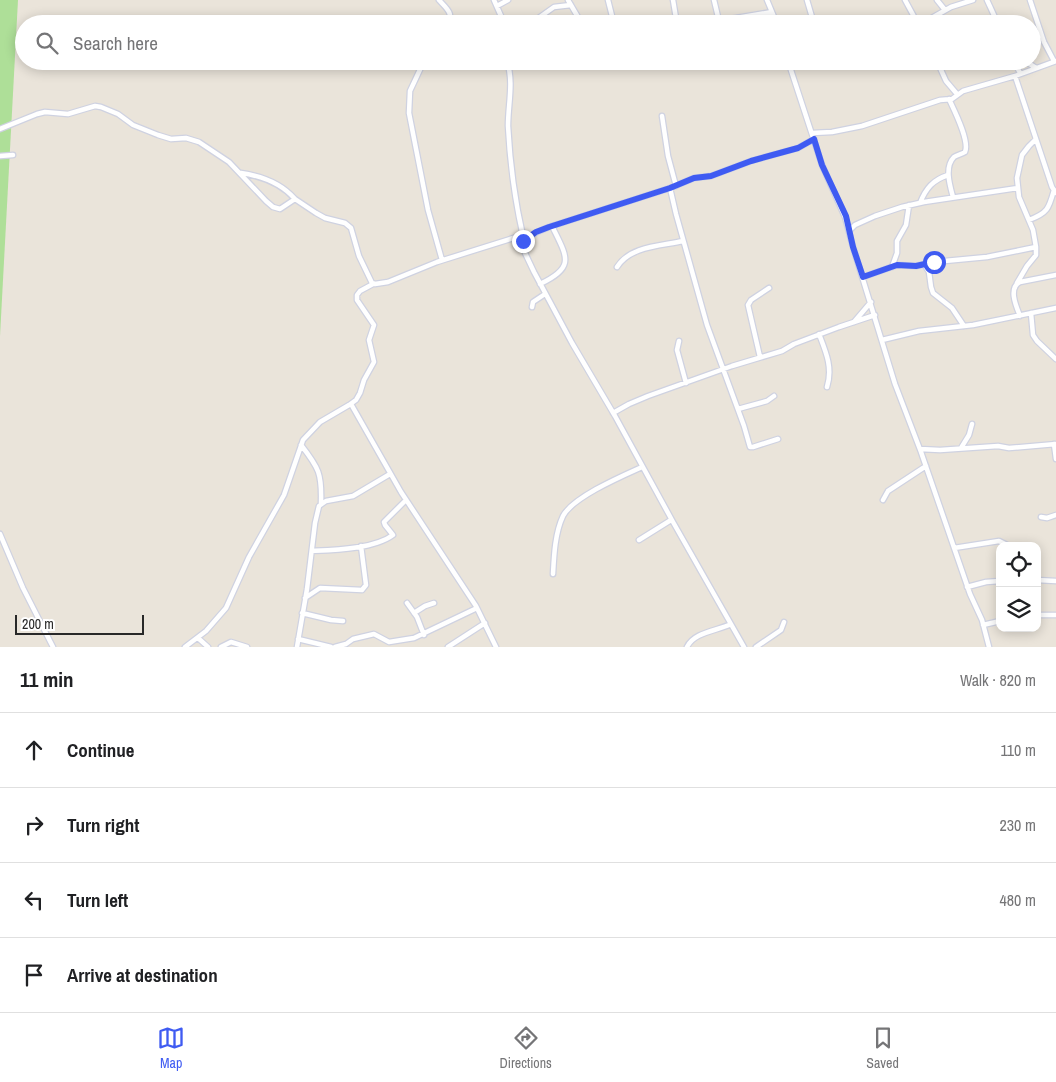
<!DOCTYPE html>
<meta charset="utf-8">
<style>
body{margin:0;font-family:"Archivo Narrow",sans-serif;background:#f2f2f2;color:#202124}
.controls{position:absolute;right:15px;bottom:15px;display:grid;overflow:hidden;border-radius:10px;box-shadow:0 2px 12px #0003}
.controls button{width:45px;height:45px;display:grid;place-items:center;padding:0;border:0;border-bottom:1px solid #e0e0e0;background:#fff;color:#202124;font:25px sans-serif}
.scale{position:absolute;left:15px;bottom:12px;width:129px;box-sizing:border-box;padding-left:5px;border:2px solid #282828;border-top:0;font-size:14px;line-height:18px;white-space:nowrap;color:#282828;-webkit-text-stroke:4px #fff;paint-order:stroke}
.stop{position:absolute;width:15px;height:15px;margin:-11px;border:4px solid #3f5bf2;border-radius:50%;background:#fff}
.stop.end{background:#3f5bf2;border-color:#fff;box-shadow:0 1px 5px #0008}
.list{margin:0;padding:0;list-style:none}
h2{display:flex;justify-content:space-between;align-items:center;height:65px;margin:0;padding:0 20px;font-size:21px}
h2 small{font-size:16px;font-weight:400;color:#757577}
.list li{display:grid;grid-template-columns:32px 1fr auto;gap:15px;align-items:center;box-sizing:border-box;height:75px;padding:0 20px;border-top:1px solid #e0e0e0}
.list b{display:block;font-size:19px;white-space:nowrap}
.list em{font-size:16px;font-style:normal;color:#757577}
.icon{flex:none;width:28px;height:28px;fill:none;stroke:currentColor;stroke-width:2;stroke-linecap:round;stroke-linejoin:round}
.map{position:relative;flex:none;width:1056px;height:647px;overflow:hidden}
.search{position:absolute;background:#fff;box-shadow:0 2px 12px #0003;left:15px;right:15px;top:15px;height:55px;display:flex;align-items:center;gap:12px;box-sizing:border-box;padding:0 18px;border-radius:28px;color:#757577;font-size:19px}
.sheet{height:365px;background:#fff}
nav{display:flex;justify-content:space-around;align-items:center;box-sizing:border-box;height:70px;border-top:1px solid #e0e0e0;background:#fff;font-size:14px;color:#757577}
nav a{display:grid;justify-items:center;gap:2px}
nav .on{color:#3f5bf2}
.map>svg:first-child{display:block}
.green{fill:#aedf98}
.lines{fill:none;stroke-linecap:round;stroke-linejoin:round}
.minor-casing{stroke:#cfd2e1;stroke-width:7}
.minor{stroke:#fff;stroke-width:4.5}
.route{stroke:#3f5bf2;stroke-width:6}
</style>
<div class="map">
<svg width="1056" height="647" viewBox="0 0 1056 647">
<rect width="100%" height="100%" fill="#eae4da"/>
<!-- green -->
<path class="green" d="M 0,0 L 18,0 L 0,336 Z"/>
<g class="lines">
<defs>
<path id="minor" d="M 439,0 C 446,8 454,13 448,24
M 494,0 L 501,16 L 502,24
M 568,0 L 582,24
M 608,0 L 614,24
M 673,0 L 677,24
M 714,0 L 719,21
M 767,0 L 777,24
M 807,0 L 814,24
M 905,0 L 918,24
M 937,0 L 945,10
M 987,0 L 998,24
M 1030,0 L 1044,42 L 1054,61
M 497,6 L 508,0
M 530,24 L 554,7 L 571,5
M 700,24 L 772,12
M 921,24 L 951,7 L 973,0
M 424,61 L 410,91 L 409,113 L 428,210 L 442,260
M 507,61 C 514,83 508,104 508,126 C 510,163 515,201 523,236
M 788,61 L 822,165 L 845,217 L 853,247 L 895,384 L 921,452 L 970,594 L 982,620 L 989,647
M 937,61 L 946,81 L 957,94
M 1014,61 L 1020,73
M 1025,61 L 1036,68
M 1015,76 L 1052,187 L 1056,193
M 949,99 C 954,110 970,141 965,152 C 962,154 957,155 954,157 C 944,167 950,186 953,197
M 662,116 L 668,156 L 676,186
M 0,129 L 37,114 L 45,112 L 68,114 L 95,106 L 101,107 L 118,114 L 133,125 L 158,135 L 171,139 L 186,138 L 199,142 L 229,162 L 266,201 L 273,207 L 280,209 L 295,199 L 316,213 L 325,218 L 345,223 L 351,228 L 359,256 L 372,283 L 375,284 L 388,282 L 437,262 L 523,235
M 812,133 L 832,132 L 862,126 L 940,100 L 952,99 L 963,91 L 1015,76 L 1056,61
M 0,156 L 13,155
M 241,173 C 262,176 281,183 295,199
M 670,188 L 676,214 L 707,325 L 744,426 L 750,447 L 753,447 L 778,439
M 920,203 C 926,188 933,180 948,175
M 1029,220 C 1048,213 1049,208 1054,190
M 850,230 L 855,225 L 875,216 L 902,207 L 924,202 L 1018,188
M 924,264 L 929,272 L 931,287 L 933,293 L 952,308 L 964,326
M 617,267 C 630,246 661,246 683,241
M 892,267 L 897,253 L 897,241 L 906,225 L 909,205
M 863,277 L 897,265 L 916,266 L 934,262 L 987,257 L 1036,247
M 1017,283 L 1027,266 L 1036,255 L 1036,247 L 1033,230 L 1019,197 L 1017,178 L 1022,155 L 1029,146 L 1036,139
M 540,284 C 576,267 567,257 552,226
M 532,307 L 533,302 L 545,294
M 1031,313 L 1033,335 L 1037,341 L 1056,359
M 1020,316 C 1016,306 1008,288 1020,282 L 1056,275
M 854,322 L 871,302
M 819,334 C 826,352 833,368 827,387
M 882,340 L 919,331 L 973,325 L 1056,308
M 679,341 L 677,350 L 686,383
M 760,357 L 748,305 L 751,300 L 769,288
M 351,404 L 401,492 L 476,606 L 496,647
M 738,409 L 767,401 L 774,396
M 613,413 L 629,404 L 648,396 L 732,366 L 782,351 L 794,344 L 839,327 L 875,315
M 1054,444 L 1056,459
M 301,445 C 319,468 322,474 321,503
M 961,448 L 969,435 L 972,424
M 920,449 L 940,450 L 998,446 L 1009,448 L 1056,444
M 883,500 L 888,491 L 926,466
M 1041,517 L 1047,518 L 1056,515
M 0,534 L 23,588 L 53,647
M 639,540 L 671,520
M 954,548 L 999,541 L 1009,546
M 312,551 C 335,550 374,549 393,535 L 385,525 L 384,522 L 406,500
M 553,574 C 554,555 555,533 563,516 C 573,497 622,476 642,467
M 1037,580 L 1056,581
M 967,587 L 986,582 L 1000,581
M 305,598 L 320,588 L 362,590 L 366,585 L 361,546
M 407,603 L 417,617 L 424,635
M 302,613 L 331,620 L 343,621
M 414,613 L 425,606 L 434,603
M 1037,615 L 1056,615
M 983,625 L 1000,621
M 198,638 L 208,647
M 298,639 L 331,647
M 185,647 L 206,631 L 226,608 L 249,557 L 284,495 L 303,440 L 320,422 L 349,405 L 356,400 L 360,393 L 364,380 L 374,362 L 369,340 L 374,325 L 357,300 L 357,295 L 360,291 L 373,284
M 221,647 L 231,642 L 247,647
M 297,647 L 307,589 L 315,523 L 319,506 L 326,501 L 353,496 L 390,474
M 335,647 L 346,644 L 353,639 L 374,634 L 389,642 L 414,638 L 477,608
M 448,647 L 485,623
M 687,647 C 694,632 717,631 731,624
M 744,647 L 673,522 L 615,416 L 572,343 L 534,272 L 525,253 L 523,241 L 537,232 L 549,227 L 670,188 L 694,178 L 711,176 L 751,161 L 798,148 L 814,139
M 756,647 L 781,630 L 784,622"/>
</defs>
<!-- minor casing -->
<use href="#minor" class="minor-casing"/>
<!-- minor -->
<use href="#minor" class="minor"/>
</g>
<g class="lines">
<!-- route -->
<path class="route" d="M 523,241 L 536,232 L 549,227 L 670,188 L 694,178 L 711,176 L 751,161 L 798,148 L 814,139 L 822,165 L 846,216 L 853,247 L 863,277 L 897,265 L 916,266 L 934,262"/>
</g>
</svg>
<div class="controls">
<button><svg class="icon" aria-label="locate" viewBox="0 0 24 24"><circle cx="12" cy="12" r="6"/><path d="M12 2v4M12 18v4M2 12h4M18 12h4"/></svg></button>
<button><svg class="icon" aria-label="layers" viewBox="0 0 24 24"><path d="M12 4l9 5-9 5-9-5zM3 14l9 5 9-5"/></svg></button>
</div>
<div class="scale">200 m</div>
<div class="stop" style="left:934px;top:262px"></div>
<div class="stop end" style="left:523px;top:241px"></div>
<div class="search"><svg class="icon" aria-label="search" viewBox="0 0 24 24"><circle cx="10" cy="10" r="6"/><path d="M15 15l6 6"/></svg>Search here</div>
</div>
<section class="sheet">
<h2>11 min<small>Walk · 820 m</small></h2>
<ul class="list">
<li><svg class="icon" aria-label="ahead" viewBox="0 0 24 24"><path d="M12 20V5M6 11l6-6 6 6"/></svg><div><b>Continue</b></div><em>110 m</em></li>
<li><svg class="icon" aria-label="right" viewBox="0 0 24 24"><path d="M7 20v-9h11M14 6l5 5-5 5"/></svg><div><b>Turn right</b></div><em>230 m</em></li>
<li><svg class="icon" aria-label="left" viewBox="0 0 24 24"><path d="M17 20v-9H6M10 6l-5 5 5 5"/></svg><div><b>Turn left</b></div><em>480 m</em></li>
<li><svg class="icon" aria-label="arrive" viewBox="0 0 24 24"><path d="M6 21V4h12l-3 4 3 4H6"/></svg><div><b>Arrive at destination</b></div></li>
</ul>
</section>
<nav>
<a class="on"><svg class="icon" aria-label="map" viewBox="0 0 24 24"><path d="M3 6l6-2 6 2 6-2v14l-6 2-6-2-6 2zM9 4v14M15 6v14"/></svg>Map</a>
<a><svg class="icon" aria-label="directions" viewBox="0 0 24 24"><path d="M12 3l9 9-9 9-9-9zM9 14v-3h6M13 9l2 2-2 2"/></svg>Directions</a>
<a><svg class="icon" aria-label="saved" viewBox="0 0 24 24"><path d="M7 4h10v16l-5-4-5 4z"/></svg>Saved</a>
</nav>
